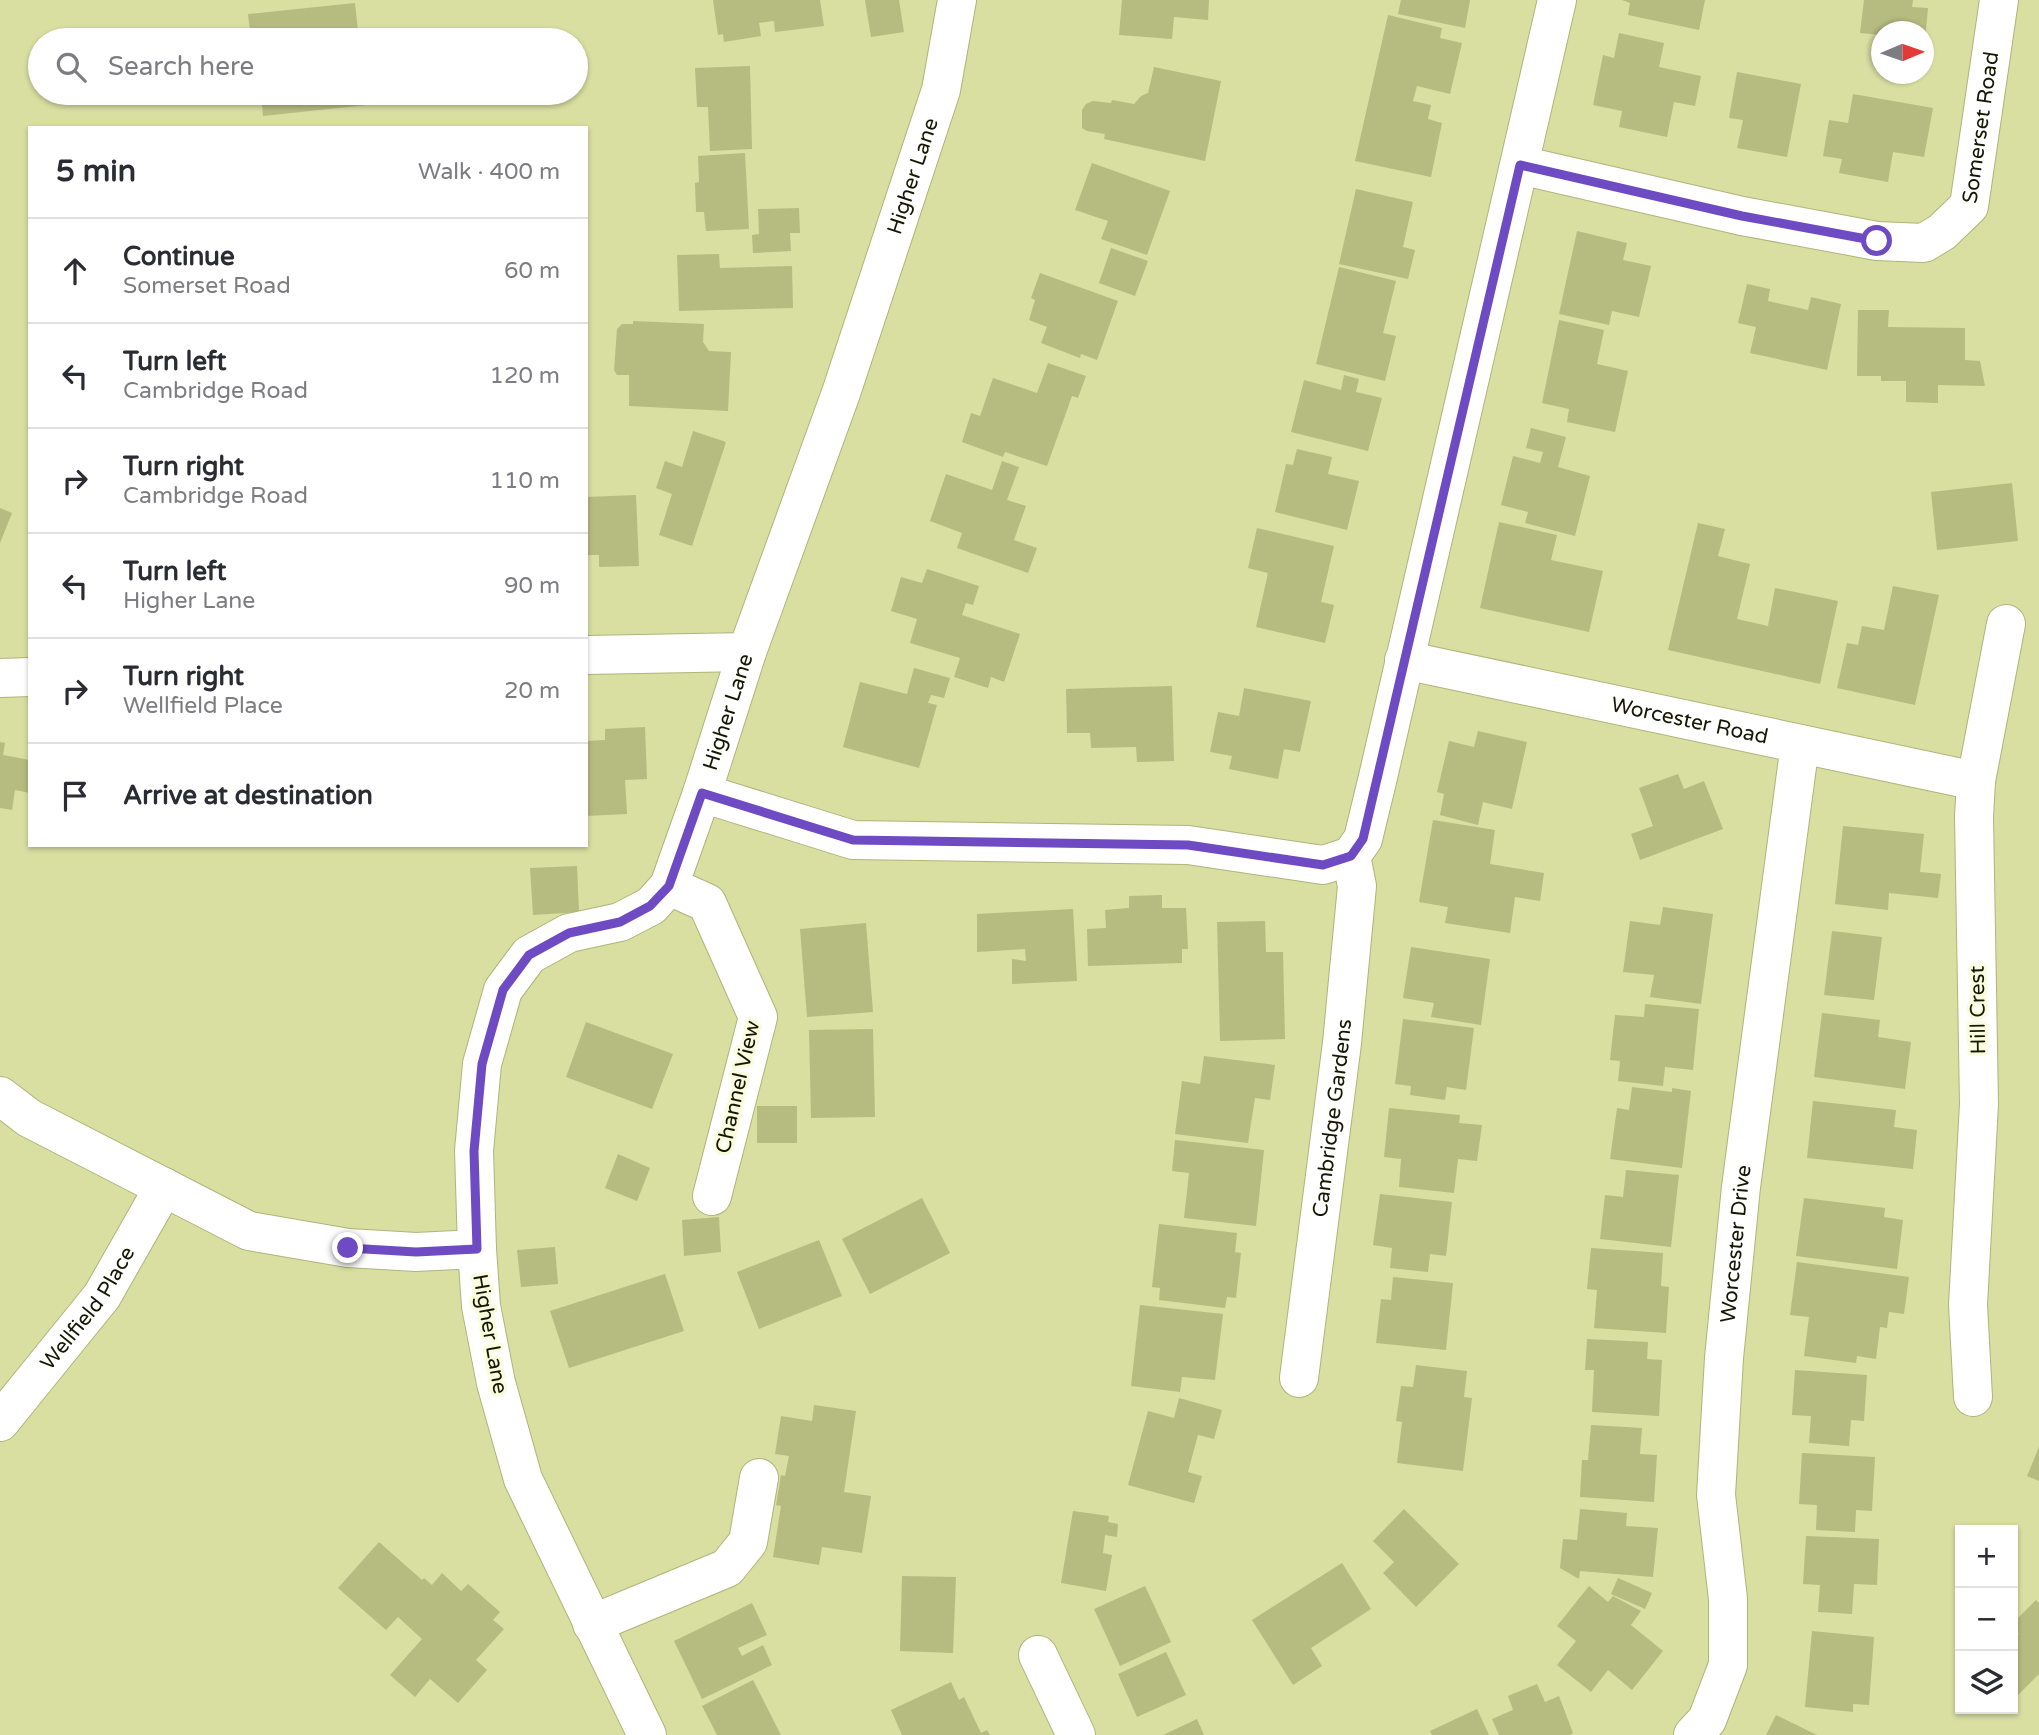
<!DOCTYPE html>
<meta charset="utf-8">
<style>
body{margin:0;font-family:"Varela Round",sans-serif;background:#f2f2f3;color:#2b2b33}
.controls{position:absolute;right:21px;bottom:21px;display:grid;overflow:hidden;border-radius:0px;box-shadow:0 2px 5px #0004}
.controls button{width:63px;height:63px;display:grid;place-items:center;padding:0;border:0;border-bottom:2px solid #e1e1e2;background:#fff;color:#2b2b33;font:35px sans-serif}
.compass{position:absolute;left:1871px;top:21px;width:63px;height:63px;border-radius:50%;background:#fff;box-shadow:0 2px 5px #0004;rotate:88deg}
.stop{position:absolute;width:21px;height:21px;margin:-16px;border:5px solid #6e4bc3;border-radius:50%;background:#fff}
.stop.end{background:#6e4bc3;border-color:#fff;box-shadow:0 2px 7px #0008}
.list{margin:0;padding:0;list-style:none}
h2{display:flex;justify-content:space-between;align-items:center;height:91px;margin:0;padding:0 28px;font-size:30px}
h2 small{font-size:23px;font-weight:400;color:#7c7c81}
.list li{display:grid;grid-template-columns:46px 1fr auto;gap:21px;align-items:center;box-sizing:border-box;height:105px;padding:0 28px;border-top:2px solid #e1e1e2}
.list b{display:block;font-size:26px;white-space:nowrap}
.list p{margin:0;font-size:23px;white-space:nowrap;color:#7c7c81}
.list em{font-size:23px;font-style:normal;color:#7c7c81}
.icon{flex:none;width:38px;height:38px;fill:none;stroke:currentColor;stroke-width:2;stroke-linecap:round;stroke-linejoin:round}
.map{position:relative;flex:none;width:2039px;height:1735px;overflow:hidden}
.search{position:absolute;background:#fff;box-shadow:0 2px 5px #0004;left:28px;top:28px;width:560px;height:77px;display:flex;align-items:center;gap:18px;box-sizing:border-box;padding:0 24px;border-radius:38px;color:#7c7c81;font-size:26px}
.panel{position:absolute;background:#fff;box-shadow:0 2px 5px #0004;left:28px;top:126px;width:560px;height:721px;border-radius:0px}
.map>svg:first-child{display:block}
.building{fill:#b6bb7f}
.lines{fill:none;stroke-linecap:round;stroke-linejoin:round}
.minor-casing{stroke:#afb579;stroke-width:40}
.minor{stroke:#fff;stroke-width:38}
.route{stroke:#6e4bc3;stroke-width:9}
.labels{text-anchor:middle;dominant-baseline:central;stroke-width:7;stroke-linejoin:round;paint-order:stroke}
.street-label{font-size:21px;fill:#161702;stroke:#f9fdde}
</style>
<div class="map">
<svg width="2039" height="1735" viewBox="0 0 2039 1735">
<rect width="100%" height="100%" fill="#d9dea1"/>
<!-- building -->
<path class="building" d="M 713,0 L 820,0 L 824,26 L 775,32 L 774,21 L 759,23 L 761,36 L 724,42 L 723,34 L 718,35 Z
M 865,0 L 899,0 L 904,32 L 871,37 Z
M 1122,0 L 1209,0 L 1208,20 L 1174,17 L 1172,39 L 1119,35 Z
M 1401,0 L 1470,0 L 1465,28 L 1398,14 Z
M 1622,0 L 1705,0 L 1699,30 L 1628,15 L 1630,3 Z
M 1864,0 L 1913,0 L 1912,7 L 1928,8 L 1925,41 L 1924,41 L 1924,32 L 1882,32 L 1882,35 L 1860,33 Z
M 355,3 L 358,31 L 371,30 L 372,40 L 251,40 L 248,14 Z
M 1388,15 L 1442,28 L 1440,38 L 1462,43 L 1450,94 L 1417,86 L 1413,101 L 1431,105 L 1428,119 L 1442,123 L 1431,177 L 1355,161 Z
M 1619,33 L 1664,43 L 1659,67 L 1701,76 L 1695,106 L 1674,102 L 1667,137 L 1619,127 L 1622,111 L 1593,105 L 1603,55 L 1614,58 Z
M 1924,47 L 1931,49 L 1926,75 L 1924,74 Z
M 750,66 L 752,149 L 710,151 L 708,107 L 697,107 L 695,68 Z
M 1154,67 L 1221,81 L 1205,161 L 1104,139 L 1105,134 L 1087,131 L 1082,128 L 1082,110 L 1086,104 L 1093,101 L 1111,103 L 1112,100 L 1134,104 L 1141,96 L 1148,93 Z
M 1737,72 L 1801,84 L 1787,157 L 1737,148 L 1743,120 L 1729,118 Z
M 261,93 L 366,93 L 367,105 L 263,116 Z
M 1853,94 L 1933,108 L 1924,157 L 1893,152 L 1888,182 L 1839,173 L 1842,159 L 1823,156 L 1829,120 L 1848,123 Z
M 745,153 L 749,229 L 706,231 L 704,212 L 696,212 L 695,183 L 699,182 L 698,156 Z
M 1092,163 L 1170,191 L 1147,255 L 1101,239 L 1108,221 L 1075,210 Z
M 1356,189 L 1413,202 L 1403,247 L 1415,250 L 1408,279 L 1339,264 Z
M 799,208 L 800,233 L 790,233 L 791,251 L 753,253 L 752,235 L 759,234 L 758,209 Z
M 1577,231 L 1627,243 L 1623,260 L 1651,266 L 1639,317 L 1612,311 L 1609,325 L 1559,314 Z
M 1111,248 L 1148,261 L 1135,296 L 1099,283 Z
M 719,254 L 720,268 L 792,266 L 793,308 L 679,311 L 677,255 Z
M 1339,267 L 1396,281 L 1383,333 L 1396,336 L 1385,381 L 1316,364 Z
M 1040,273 L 1118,301 L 1097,360 L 1081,354 L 1080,358 L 1041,343 L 1047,327 L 1029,320 L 1035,300 L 1031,298 Z
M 1747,284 L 1770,289 L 1768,301 L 1808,310 L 1811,297 L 1841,304 L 1827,370 L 1750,353 L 1756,327 L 1738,323 Z
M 1858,310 L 1889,310 L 1888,327 L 1965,328 L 1965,360 L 1980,361 L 1985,386 L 1938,385 L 1938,403 L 1906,402 L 1906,381 L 1881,381 L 1881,376 L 1857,376 Z
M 1559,320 L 1604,330 L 1597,364 L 1628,371 L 1615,432 L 1567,422 L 1569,409 L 1542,403 Z
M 633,321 L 704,324 L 703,342 L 709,351 L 731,352 L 728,411 L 629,406 L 629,375 L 617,375 L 614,370 L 617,329 L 622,324 L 633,324 Z
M 1048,363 L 1086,376 L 1078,398 L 1072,396 L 1047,466 L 1005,452 L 1003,457 L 962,442 L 971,413 L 980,416 L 993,378 L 1037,393 Z
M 1344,375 L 1359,379 L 1356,392 L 1382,398 L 1368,451 L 1291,432 L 1304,380 L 1341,390 Z
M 1531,428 L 1566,437 L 1558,467 L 1590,476 L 1575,536 L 1525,523 L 1528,512 L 1501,505 L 1513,456 L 1540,463 L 1543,452 L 1526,448 Z
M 693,431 L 726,442 L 692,546 L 659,535 L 672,494 L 656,488 L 665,461 L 682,467 Z
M 1297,449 L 1332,457 L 1328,474 L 1359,481 L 1347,530 L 1275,512 L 1286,464 L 1293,465 Z
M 1002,461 L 1019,467 L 1007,500 L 1026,506 L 1014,540 L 1037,548 L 1028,573 L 957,548 L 962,533 L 930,521 L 946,474 L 992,490 Z
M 2012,483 L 2018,541 L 1937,550 L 1931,492 Z
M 636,495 L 639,566 L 599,567 L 599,555 L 586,555 L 586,497 Z
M 0,508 L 12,513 L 0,543 Z
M 1499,522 L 1557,535 L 1551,560 L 1603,571 L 1589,632 L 1480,608 Z
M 1698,523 L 1725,529 L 1718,556 L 1750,564 L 1737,619 L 1768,626 L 1775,588 L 1838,601 L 1820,684 L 1668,650 Z
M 1257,528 L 1334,546 L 1321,602 L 1334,605 L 1325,643 L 1256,627 L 1268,573 L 1248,568 Z
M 927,569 L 979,586 L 973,605 L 966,603 L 962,615 L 1020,634 L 1004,682 L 991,677 L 988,688 L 954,677 L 960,658 L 910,643 L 917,619 L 891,611 L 901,577 L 922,583 Z
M 1893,586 L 1939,595 L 1915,705 L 1837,688 L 1847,643 L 1858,645 L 1862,626 L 1884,630 Z
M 914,668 L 950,678 L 944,698 L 931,695 L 928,703 L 937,705 L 919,768 L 843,747 L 860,682 L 907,694 Z
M 1172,686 L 1174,761 L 1137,762 L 1136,747 L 1091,748 L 1090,733 L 1067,733 L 1066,689 Z
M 1244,688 L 1311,701 L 1300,752 L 1284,749 L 1278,779 L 1229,769 L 1232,756 L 1210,752 L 1218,712 L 1239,716 Z
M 645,727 L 647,779 L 625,780 L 627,814 L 586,816 L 586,741 L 605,740 L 605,729 Z
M 1478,731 L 1527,742 L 1512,809 L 1483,802 L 1478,825 L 1440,815 L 1444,794 L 1437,792 L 1449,741 L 1474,747 Z
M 0,742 L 5,743 L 3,755 L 30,760 L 30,793 L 15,790 L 12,810 L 0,808 Z
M 1678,774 L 1684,789 L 1704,781 L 1723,829 L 1640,860 L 1631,834 L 1653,826 L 1639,788 Z
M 1433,820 L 1495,830 L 1490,864 L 1544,873 L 1540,901 L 1515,897 L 1510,933 L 1445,923 L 1448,907 L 1419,902 Z
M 1843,826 L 1924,834 L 1920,872 L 1941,874 L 1938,898 L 1889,893 L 1888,910 L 1835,904 Z
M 577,866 L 579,912 L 533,915 L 530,868 Z
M 1162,895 L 1162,908 L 1186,908 L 1188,949 L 1182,949 L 1182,963 L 1088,966 L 1087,929 L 1106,928 L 1105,910 L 1129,908 L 1129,896 Z
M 1663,907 L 1713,914 L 1701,1004 L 1650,997 L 1654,975 L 1623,972 L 1630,921 L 1660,925 Z
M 1073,909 L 1077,981 L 1012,984 L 1012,959 L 1026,961 L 1025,949 L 977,952 L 977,914 Z
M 1265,921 L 1266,952 L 1283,952 L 1285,1039 L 1220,1041 L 1217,922 Z
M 866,923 L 873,1012 L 807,1017 L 800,929 Z
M 1832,931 L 1882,937 L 1874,1000 L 1824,995 Z
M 1411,947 L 1490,959 L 1481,1025 L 1431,1017 L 1434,1003 L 1403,998 Z
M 1645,1004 L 1699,1009 L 1693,1070 L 1665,1067 L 1663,1086 L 1618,1081 L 1620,1061 L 1610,1060 L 1615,1015 L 1644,1017 Z
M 1822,1013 L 1880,1020 L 1878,1037 L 1911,1042 L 1905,1089 L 1814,1077 Z
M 1403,1019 L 1474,1028 L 1466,1090 L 1447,1087 L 1445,1100 L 1410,1095 L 1411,1086 L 1395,1084 Z
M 586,1022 L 673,1054 L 652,1109 L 566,1077 Z
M 873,1029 L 875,1117 L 811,1118 L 809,1030 Z
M 1204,1056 L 1275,1065 L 1270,1100 L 1255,1098 L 1248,1143 L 1175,1134 L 1182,1081 L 1200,1084 Z
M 1632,1087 L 1672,1092 L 1672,1088 L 1691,1091 L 1682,1168 L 1610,1159 L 1617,1108 L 1629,1110 Z
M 1813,1101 L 1896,1110 L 1894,1127 L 1917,1130 L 1913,1169 L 1807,1158 Z
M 757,1106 L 797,1106 L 797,1143 L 757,1143 Z
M 1389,1108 L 1460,1115 L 1459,1123 L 1482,1125 L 1477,1161 L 1458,1159 L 1454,1193 L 1399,1187 L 1401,1159 L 1384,1157 Z
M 1175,1140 L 1264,1150 L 1256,1226 L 1184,1218 L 1189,1173 L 1172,1171 Z
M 618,1154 L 650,1168 L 637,1201 L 605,1188 Z
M 1626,1170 L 1679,1175 L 1671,1247 L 1600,1239 L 1605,1195 L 1623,1197 Z
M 1380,1194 L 1452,1202 L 1446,1256 L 1430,1254 L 1428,1272 L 1390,1268 L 1392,1248 L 1373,1245 Z
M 922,1198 L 950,1253 L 870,1294 L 842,1239 Z
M 1804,1198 L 1885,1208 L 1884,1217 L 1903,1220 L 1897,1269 L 1796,1256 Z
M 719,1217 L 721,1252 L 684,1256 L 682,1220 Z
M 1159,1224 L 1237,1233 L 1235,1252 L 1241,1253 L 1236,1298 L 1227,1297 L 1225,1308 L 1159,1300 L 1160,1288 L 1152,1287 Z
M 819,1240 L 842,1296 L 759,1329 L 737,1272 Z
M 555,1247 L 558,1284 L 521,1287 L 517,1250 Z
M 1591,1248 L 1663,1253 L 1661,1286 L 1669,1287 L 1666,1333 L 1594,1328 L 1597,1290 L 1587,1289 Z
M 1797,1262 L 1909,1277 L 1904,1314 L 1889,1312 L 1887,1328 L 1880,1327 L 1876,1359 L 1857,1356 L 1856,1363 L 1804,1356 L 1809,1317 L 1790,1315 Z
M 665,1274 L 684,1331 L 569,1368 L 550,1311 Z
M 1393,1277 L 1453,1283 L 1446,1350 L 1376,1343 L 1381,1299 L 1391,1300 Z
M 1140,1305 L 1223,1314 L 1215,1380 L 1182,1377 L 1180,1392 L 1131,1386 Z
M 1587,1339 L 1648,1342 L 1647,1359 L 1662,1360 L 1659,1416 L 1592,1412 L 1594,1370 L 1585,1370 Z
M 1416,1365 L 1467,1371 L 1464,1397 L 1472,1398 L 1463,1471 L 1397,1463 L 1402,1422 L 1396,1421 L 1401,1386 L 1413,1387 Z
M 1795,1370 L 1867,1375 L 1864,1421 L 1851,1420 L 1849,1446 L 1809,1443 L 1811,1416 L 1792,1415 Z
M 1179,1398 L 1222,1410 L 1214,1439 L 1198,1435 L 1188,1472 L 1202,1476 L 1194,1503 L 1128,1485 L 1148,1411 L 1174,1418 Z
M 814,1405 L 856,1411 L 844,1492 L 871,1496 L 862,1553 L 822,1547 L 819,1565 L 773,1557 L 781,1506 L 776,1505 L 781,1475 L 785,1476 L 789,1456 L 775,1454 L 781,1416 L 812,1421 Z
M 1591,1425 L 1642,1428 L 1640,1454 L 1657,1455 L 1654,1502 L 1580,1497 L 1582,1460 L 1588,1460 Z
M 2039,1447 L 2039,1481 L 2027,1476 Z
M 1802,1453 L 1875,1457 L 1872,1511 L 1856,1510 L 1855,1532 L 1816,1530 L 1817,1505 L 1799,1504 Z
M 1404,1509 L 1459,1564 L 1416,1607 L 1383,1573 L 1394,1562 L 1373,1541 Z
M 1580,1509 L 1627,1513 L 1626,1526 L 1658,1528 L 1653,1577 L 1580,1571 L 1579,1579 L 1560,1568 L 1563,1539 L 1577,1540 Z
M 1073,1511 L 1109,1516 L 1108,1522 L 1118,1524 L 1117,1537 L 1105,1535 L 1103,1553 L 1112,1555 L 1106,1591 L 1061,1583 Z
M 1806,1536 L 1879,1539 L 1877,1585 L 1854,1584 L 1852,1614 L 1818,1612 L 1820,1585 L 1803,1584 Z
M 379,1542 L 422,1580 L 424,1578 L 432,1585 L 442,1573 L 461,1591 L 468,1584 L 500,1612 L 493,1620 L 504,1629 L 476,1660 L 487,1670 L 458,1703 L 430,1679 L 415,1697 L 390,1675 L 422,1639 L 398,1617 L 386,1630 L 338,1588 Z
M 1342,1563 L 1371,1609 L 1311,1648 L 1322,1666 L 1293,1685 L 1252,1620 Z
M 902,1576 L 956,1577 L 953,1653 L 900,1651 Z
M 1618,1578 L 1652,1593 L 1645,1609 L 1611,1594 Z
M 1145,1586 L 1171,1642 L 1120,1666 L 1094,1609 Z
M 1589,1586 L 1608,1602 L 1613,1596 L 1641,1611 L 1631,1625 L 1663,1651 L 1632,1690 L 1608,1670 L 1591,1692 L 1557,1665 L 1576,1641 L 1557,1626 Z
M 2036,1600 L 2039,1603 L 2039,1674 L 2013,1700 L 2013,1640 L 2019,1634 L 2013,1628 L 2013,1623 Z
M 752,1603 L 767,1635 L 738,1648 L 742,1656 L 763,1645 L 772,1665 L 702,1699 L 674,1641 Z
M 1812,1631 L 1874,1637 L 1869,1705 L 1853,1704 L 1853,1712 L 1805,1707 Z
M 1166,1652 L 1186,1695 L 1137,1717 L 1118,1674 Z
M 753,1680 L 781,1735 L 717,1735 L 702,1706 Z
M 951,1682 L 959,1700 L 964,1697 L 981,1733 L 987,1730 L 990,1735 L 902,1735 L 891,1710 Z
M 1537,1684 L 1545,1702 L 1559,1696 L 1573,1733 L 1570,1735 L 1499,1735 L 1492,1719 L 1513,1710 L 1508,1696 Z
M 1477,1709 L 1489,1735 L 1432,1735 L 1430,1731 Z
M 1776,1715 L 1817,1735 L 1766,1735 Z
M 1197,1719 L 1204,1735 L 1163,1735 Z"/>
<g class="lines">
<defs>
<g id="minor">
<path id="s1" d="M 1520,165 L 1742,216 L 1877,241 L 1924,243 L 1942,232 L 1969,206 L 1999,0"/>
<path d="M 586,655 L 747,652"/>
<path id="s2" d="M 1404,660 L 1976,781"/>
<path d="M 0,678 L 30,677"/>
<path d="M 702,793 L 853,840 L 1188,845 L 1323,865 L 1351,856 L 1363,839 L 1378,777 L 1557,0"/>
<path d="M 669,886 L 707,903 L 758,1017 L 712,1196"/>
<path d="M 0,1096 L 29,1118 L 249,1231 L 348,1248 L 416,1252 L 477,1249"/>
<path id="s3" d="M 1299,1378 L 1342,1043 L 1357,886 L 1351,856"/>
<path d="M 1973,1397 L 1968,1305 L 1979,1104 L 1974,817 L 1976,781 L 2006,624"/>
<path id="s4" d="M 0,1422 L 102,1296 L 164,1187"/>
<path d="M 592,1624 L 727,1568 L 748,1542 L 759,1478"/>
<path d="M 1038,1655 L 1076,1735"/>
<path id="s5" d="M 647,1735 L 523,1479 L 496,1383 L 481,1306 L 477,1249 L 474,1151 L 482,1064 L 503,990 L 529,955 L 569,933 L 620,922 L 651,906 L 669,886 L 702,793 L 747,652 L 841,393 L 941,90 L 957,0"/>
<path id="s6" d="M 1693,1735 L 1707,1720 L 1728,1665 L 1728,1599 L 1716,1495 L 1724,1358 L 1741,1187 L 1800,744"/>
</g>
</defs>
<!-- minor casing -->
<use href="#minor" class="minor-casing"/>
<!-- minor -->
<use href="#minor" class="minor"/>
</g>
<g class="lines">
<!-- route -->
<path class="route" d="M 348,1248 L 416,1252 L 477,1249 L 474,1151 L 482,1064 L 503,990 L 529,955 L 569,933 L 620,922 L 650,906 L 669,886 L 702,793 L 853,840 L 1188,845 L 1323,865 L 1351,856 L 1363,839 L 1520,165 L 1742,216 L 1877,241"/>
</g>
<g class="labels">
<!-- street labels -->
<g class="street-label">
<text stroke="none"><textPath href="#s1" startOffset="550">Somerset Road</textPath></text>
<text stroke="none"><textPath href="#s5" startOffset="1736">Higher Lane</textPath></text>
<text stroke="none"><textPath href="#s5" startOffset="1169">Higher Lane</textPath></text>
<text stroke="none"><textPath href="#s2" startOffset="292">Worcester Road</textPath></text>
<text transform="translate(1978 1010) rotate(-91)">Hill Crest</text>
<text transform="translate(738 1087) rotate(-77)">Channel View</text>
<text stroke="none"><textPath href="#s3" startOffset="262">Cambridge Gardens</textPath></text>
<text stroke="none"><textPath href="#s6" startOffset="502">Worcester Drive</textPath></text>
<text stroke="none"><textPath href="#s4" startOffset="144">Wellfield Place</textPath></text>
<text transform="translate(490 1334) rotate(80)">Higher Lane</text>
</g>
</g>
</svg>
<div class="controls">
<button>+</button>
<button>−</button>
<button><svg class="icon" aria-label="layers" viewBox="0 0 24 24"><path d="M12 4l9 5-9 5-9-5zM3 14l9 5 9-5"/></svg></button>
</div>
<svg class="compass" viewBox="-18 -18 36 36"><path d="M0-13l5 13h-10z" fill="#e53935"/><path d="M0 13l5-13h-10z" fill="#7c7c81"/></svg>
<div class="stop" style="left:1877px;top:241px"></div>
<div class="stop end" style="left:348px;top:1248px"></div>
<div class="search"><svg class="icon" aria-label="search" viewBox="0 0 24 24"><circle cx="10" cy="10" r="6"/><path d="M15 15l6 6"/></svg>Search here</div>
<section class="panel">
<h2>5 min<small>Walk · 400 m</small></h2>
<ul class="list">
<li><svg class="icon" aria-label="ahead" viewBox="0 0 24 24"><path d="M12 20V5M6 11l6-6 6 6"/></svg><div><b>Continue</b><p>Somerset Road</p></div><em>60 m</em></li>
<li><svg class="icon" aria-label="left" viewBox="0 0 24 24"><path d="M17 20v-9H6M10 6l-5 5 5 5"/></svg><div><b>Turn left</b><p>Cambridge Road</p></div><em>120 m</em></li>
<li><svg class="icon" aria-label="right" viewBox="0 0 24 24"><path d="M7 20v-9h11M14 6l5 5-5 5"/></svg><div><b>Turn right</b><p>Cambridge Road</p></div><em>110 m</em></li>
<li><svg class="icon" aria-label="left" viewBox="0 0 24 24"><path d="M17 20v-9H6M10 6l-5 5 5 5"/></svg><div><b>Turn left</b><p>Higher Lane</p></div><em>90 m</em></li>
<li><svg class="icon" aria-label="right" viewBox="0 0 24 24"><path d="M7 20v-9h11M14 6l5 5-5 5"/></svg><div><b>Turn right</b><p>Wellfield Place</p></div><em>20 m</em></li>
<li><svg class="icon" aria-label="arrive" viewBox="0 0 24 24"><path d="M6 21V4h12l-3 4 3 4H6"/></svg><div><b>Arrive at destination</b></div></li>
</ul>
</section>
</div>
